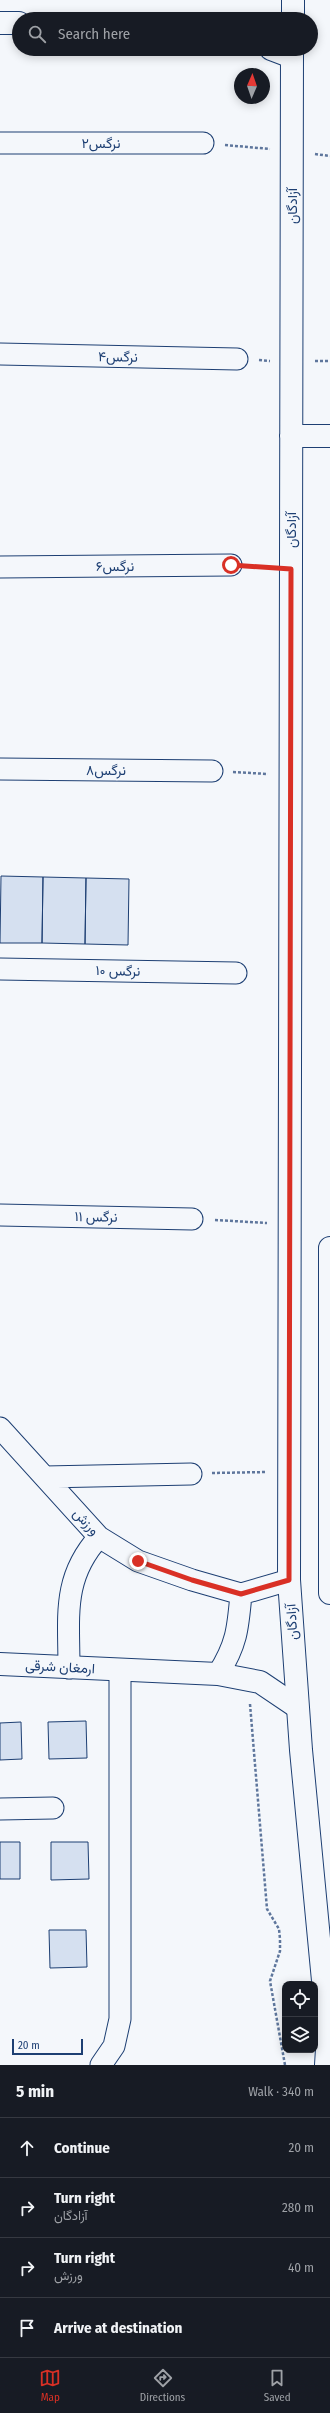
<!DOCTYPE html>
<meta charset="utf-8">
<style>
body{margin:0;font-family:"Fira Sans Condensed",Vazirmatn,sans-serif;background:#20242c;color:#f1f3f6}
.controls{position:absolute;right:12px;bottom:12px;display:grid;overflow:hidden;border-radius:8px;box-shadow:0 2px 10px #0003}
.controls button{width:36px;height:36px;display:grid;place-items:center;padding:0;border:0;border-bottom:1px solid #363941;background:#171b24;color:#f1f3f6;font:20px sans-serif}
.compass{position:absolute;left:234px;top:68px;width:36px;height:36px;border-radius:50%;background:#171b24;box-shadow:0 2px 10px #0003;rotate:2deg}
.scale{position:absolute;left:12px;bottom:10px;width:71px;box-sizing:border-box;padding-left:4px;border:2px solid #1d3f73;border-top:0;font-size:11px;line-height:14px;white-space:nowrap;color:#1d3f73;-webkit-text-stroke:3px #f4f7fb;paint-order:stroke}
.stop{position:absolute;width:12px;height:12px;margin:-9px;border:3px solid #d93025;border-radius:50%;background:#fff}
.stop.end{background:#d93025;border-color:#fff;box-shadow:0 1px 4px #0008}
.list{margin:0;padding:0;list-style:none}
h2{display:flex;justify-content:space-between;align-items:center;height:52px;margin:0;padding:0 16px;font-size:17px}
h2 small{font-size:13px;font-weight:400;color:#9ea1a6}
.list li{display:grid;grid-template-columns:26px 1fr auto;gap:12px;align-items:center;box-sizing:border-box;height:60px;padding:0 16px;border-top:1px solid #363941}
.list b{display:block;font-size:15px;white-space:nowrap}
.list p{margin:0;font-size:13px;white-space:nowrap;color:#9ea1a6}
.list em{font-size:13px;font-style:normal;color:#9ea1a6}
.icon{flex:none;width:22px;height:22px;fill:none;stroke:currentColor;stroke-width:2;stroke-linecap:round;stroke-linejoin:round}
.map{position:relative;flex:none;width:330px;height:2065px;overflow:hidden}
.search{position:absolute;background:#171b24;box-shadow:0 2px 10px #0003;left:12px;right:12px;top:12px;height:44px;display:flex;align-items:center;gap:10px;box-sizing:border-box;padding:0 14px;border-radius:22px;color:#9ea1a6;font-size:15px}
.sheet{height:292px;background:#171b24}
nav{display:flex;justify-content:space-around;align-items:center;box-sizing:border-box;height:56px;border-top:1px solid #363941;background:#171b24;font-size:11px;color:#9ea1a6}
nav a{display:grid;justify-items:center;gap:2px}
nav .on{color:#d93025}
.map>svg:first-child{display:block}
.building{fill:#d5e0f0;stroke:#1d3f73}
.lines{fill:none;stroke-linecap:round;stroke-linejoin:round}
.street-casing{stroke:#1d3f73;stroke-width:23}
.secondary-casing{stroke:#1d3f73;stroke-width:24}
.primary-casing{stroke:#1d3f73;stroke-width:24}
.path{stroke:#5e769c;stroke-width:2.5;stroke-dasharray:3 2;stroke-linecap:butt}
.street{stroke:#f4f7fb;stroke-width:21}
.secondary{stroke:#f4f7fb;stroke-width:22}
.primary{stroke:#f4f7fb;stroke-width:22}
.route{stroke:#d93025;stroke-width:5}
.labels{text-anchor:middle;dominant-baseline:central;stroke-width:3;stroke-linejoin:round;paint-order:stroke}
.street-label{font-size:14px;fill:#1d3f73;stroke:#f4f7fb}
</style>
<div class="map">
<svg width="330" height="2065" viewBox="0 0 330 2065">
<rect width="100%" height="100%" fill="#f4f7fb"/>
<!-- building -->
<path class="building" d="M 1,876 L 43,877 L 42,943 L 0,943 Z
M 43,877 L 86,878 L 85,944 L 42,943 Z
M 86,878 L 129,879 L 128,945 L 85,944 Z
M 86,1721 L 87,1758 L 49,1759 L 48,1722 Z
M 21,1722 L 22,1759 L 0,1760 L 0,1723 Z
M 0,1842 L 20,1842 L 20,1879 L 0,1879 Z
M 51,1842 L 88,1842 L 89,1879 L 51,1880 Z
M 49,1930 L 86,1930 L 87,1967 L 50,1968 Z"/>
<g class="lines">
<defs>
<path id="street" d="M 0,143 L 203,143
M 0,354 L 237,359
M 0,567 L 231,565
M 0,769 L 212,771
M 0,969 L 236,973
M 0,1215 L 192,1219
M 0,1428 L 99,1537 L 138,1561 L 192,1580 L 241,1594 L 289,1580
M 45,1477 L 191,1474
M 69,1668 C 69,1616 62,1578 99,1537
M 218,1674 C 237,1644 238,1628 241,1594
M 0,1809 L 53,1808
M 101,2065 L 114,2046 L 120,2019 L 120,1670"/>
<path id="secondary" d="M 0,23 L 19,23
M 271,49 L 292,57
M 0,1664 L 218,1674 L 260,1682 L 297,1707"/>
<path id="primary" d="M 293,19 L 293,0
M 292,49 L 289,1580 L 301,1750 L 328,2033 L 326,2065
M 291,436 L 330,436
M 330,1248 L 330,1593"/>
</defs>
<!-- street casing -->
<use href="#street" class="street-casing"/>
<!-- secondary casing -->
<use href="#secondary" class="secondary-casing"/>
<!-- primary casing -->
<use href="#primary" class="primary-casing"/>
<!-- path -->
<path class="path" d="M 225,145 L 270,149
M 315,154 L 330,156
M 259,360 L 270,361
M 315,361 L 330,361
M 253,567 L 268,567
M 233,772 L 268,774
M 215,1220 L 267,1223
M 212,1473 L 267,1472
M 250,1704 L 267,1909 L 279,1929 L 280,1939 L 280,1951 L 270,1981 L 285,2065"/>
<!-- street -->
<use href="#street" class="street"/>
<!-- secondary -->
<use href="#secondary" class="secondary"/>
<!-- primary -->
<use href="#primary" class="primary"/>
</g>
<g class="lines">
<!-- route -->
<path class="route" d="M 138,1561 L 192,1580 L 241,1594 L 289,1580 L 291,569 L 231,565"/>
</g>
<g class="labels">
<!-- street labels -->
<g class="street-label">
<text x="101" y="143">نرگس۲</text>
<text transform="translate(292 206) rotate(-90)">آزادگان</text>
<text transform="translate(118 357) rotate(1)">نرگس۴</text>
<text transform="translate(291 530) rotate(-90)">آزادگان</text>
<text x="115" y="566">نرگس۶</text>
<text x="106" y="770">نرگس۸</text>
<text transform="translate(118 971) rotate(1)">نرگس ۱۰</text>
<text transform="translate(96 1217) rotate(1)">نرگس ۱۱</text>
<text transform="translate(86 1522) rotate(47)">ورزش</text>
<text transform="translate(292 1622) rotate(-94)">آزادگان</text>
<text transform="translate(60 1667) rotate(3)">ارمغان شرقی</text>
</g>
</g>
</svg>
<div class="controls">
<button><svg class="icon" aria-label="locate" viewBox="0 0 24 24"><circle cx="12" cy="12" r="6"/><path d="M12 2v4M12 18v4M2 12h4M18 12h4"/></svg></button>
<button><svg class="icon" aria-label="layers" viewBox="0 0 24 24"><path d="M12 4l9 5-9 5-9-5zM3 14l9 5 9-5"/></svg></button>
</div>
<svg class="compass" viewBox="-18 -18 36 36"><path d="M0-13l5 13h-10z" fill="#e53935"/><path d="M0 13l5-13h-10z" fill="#9ea1a6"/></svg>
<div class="scale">20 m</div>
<div class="stop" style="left:231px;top:565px"></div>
<div class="stop end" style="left:138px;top:1561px"></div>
<div class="search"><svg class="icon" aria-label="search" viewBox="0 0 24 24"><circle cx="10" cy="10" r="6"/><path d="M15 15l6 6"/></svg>Search here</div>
</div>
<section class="sheet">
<h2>5 min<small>Walk · 340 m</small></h2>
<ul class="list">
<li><svg class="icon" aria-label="ahead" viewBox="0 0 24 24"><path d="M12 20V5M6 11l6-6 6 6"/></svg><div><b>Continue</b></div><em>20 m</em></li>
<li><svg class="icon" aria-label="right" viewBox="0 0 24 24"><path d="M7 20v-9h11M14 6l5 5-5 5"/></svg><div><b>Turn right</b><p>آزادگان</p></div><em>280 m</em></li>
<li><svg class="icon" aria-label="right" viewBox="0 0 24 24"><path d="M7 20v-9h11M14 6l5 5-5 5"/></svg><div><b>Turn right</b><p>ورزش</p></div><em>40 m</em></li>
<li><svg class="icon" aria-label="arrive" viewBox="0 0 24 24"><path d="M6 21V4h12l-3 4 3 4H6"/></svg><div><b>Arrive at destination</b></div></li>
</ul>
</section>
<nav>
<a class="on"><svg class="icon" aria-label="map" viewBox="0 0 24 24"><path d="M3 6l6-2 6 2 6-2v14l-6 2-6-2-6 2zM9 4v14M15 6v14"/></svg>Map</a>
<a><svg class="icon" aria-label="directions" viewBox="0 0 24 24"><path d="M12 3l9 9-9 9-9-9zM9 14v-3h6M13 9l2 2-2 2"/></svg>Directions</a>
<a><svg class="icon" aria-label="saved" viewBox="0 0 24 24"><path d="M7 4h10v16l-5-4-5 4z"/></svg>Saved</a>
</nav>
